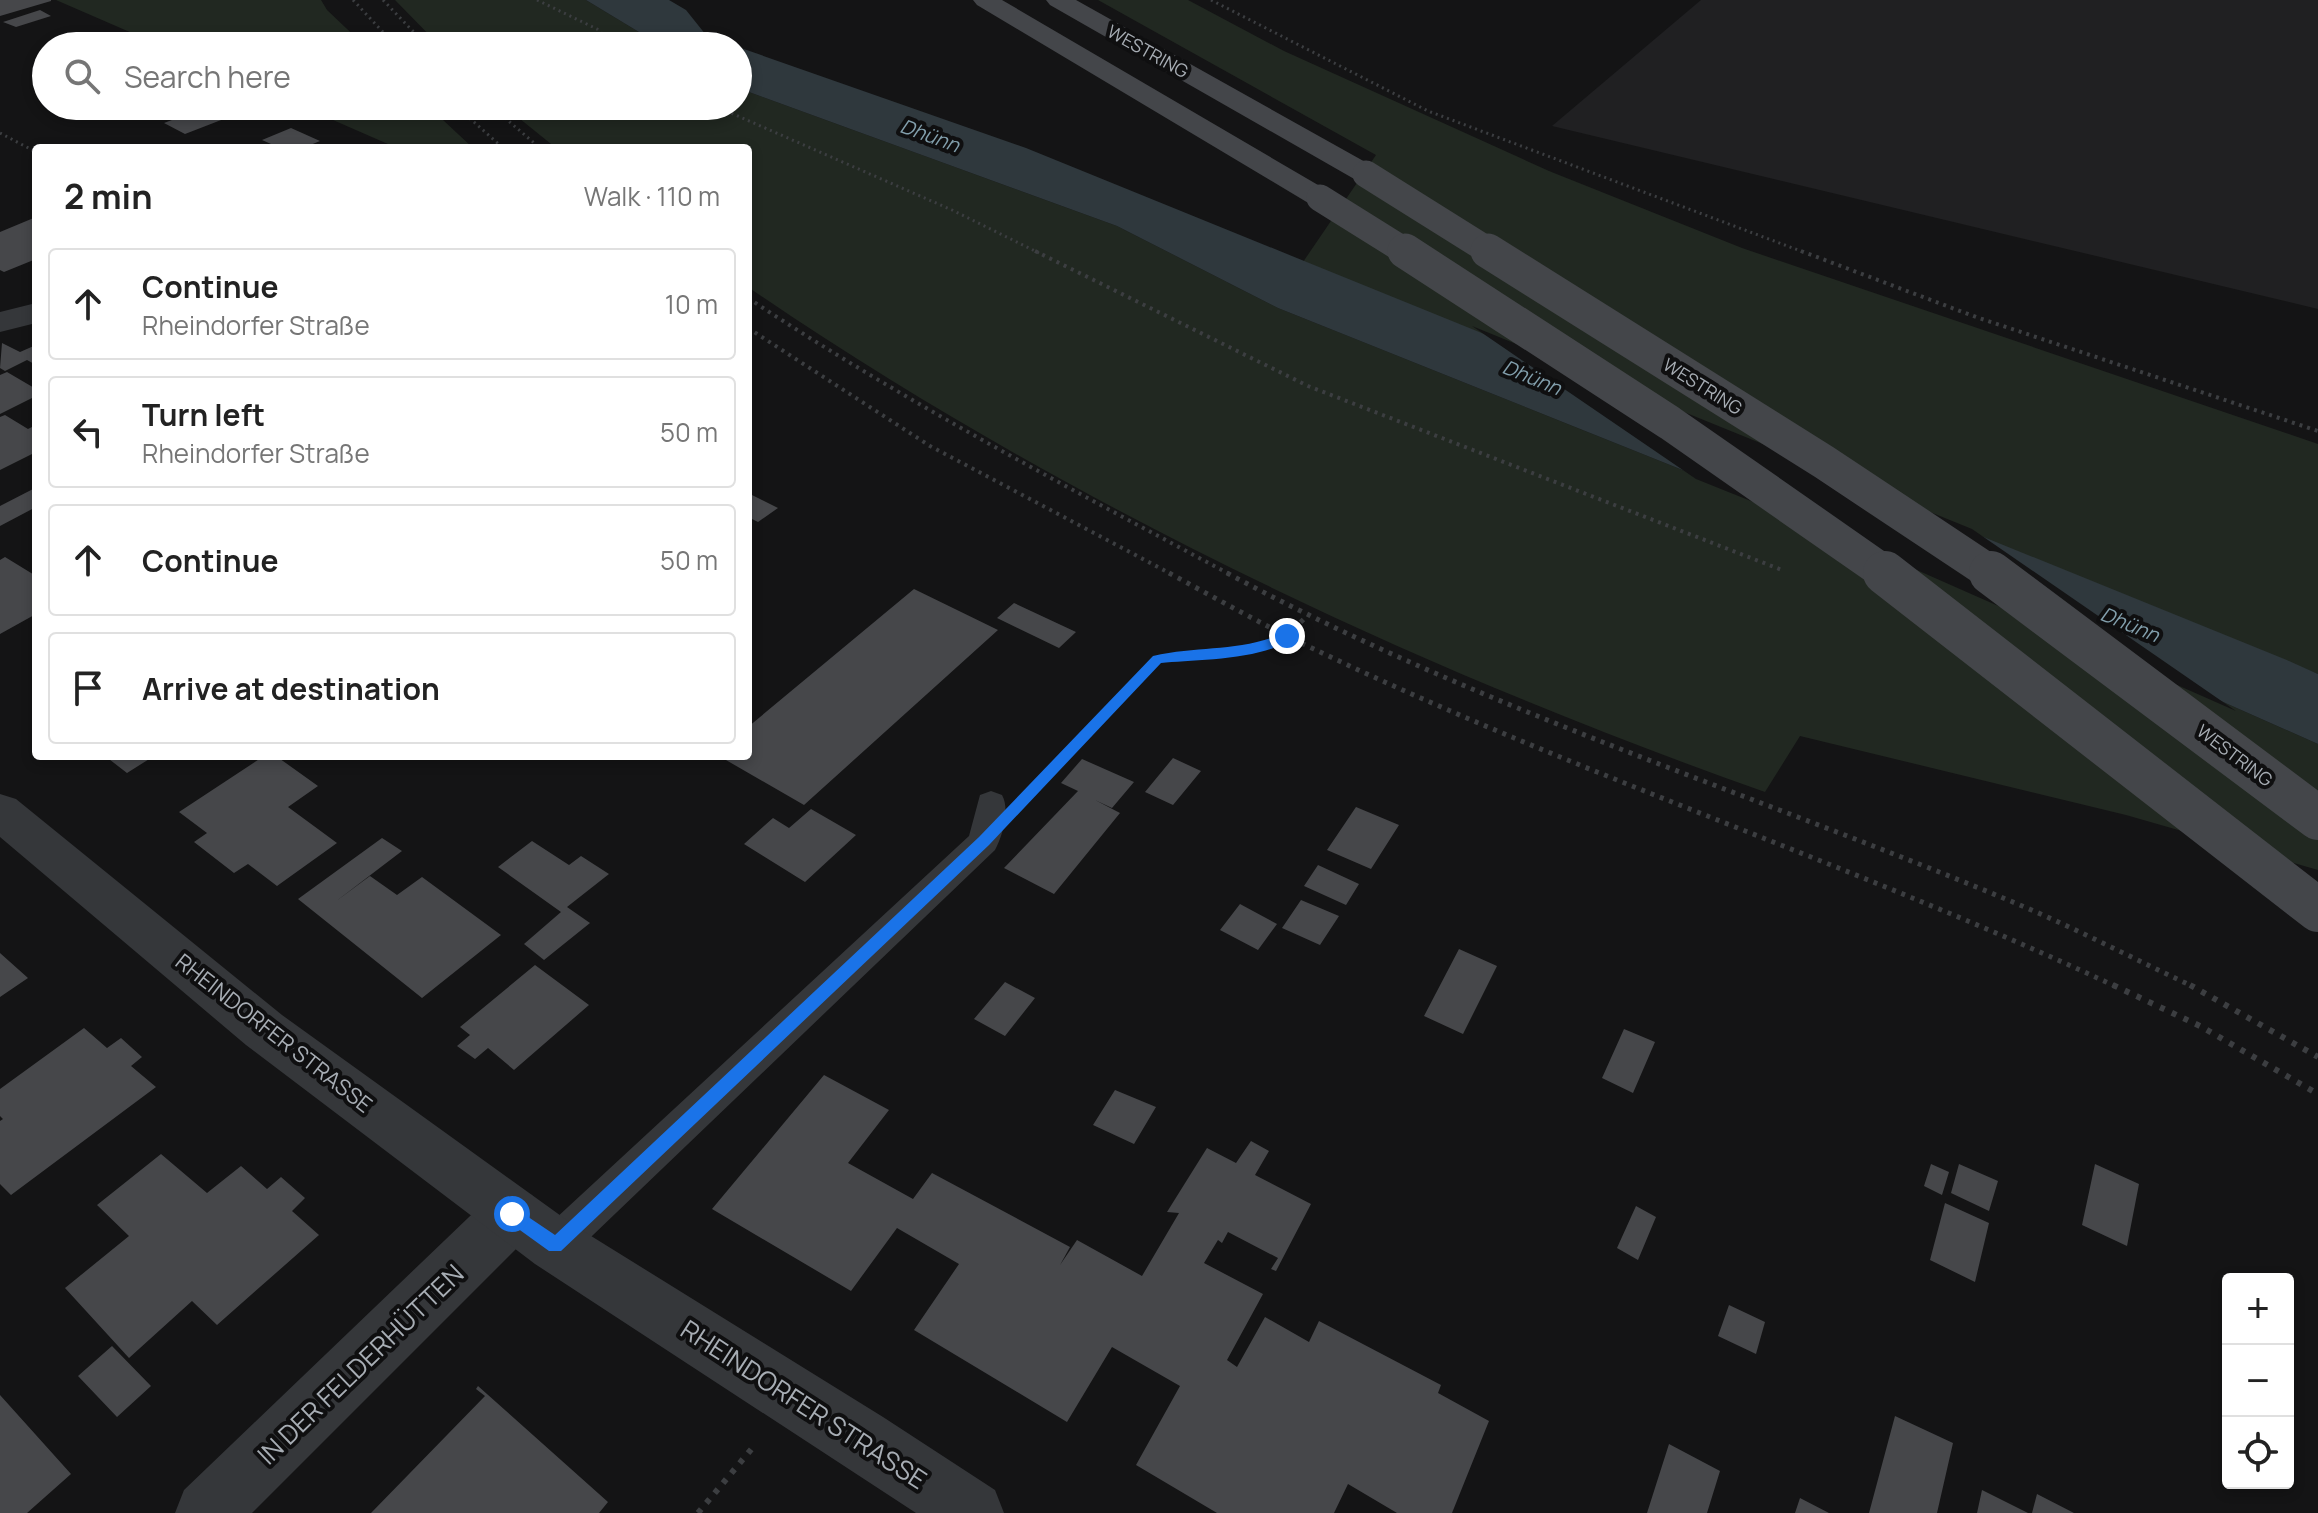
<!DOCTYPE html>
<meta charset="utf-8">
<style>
body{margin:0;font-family:Manrope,sans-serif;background:#f6f6f6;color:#222}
.controls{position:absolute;right:24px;bottom:24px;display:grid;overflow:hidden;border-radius:8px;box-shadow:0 4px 12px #0003}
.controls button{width:72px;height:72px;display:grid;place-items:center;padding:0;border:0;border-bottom:2px solid #e0e0e0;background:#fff;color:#222;font:40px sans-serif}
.stop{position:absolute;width:24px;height:24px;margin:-18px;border:6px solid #1a73e8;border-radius:50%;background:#fff}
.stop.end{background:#1a73e8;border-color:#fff;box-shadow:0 2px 8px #0008}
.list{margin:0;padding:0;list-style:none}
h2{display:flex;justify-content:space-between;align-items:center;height:104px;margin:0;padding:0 32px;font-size:34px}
h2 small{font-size:26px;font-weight:400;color:#767676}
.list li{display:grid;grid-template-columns:52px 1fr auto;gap:24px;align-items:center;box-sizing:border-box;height:112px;margin:0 16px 16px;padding:0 16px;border:2px solid #e0e0e0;border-radius:8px}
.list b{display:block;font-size:30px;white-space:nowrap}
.list p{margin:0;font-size:26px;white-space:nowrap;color:#767676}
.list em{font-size:26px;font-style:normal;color:#767676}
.icon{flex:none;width:44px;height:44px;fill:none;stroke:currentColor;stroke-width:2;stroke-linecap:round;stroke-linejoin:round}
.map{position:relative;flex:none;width:2318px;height:1513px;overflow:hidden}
.search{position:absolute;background:#fff;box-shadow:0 4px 12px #0003;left:32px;top:32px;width:720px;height:88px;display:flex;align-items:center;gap:20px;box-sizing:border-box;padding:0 28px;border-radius:44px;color:#767676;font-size:30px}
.panel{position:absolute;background:#fff;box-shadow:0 4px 12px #0003;left:32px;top:144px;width:720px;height:616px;border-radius:8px}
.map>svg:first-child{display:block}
.built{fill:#202022}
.green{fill:#212821}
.water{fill:#2f383d}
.pier{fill:#141415}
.building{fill:#46474a}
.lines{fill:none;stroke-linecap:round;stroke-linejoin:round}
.path-far3{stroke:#3c3e41;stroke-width:3;stroke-dasharray:2 4;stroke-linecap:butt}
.path-far2{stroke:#3c3e41;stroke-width:4;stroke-dasharray:3 5;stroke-linecap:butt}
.path-far1{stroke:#3c3e41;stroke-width:5;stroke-dasharray:4 6;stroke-linecap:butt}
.path{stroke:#3c3e41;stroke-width:6;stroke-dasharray:5 8;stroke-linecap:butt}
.service{fill:#35373a;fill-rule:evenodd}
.minor{fill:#35373a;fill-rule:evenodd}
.tertiary{fill:#35373a;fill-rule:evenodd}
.secondary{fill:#44464a;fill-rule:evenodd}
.secondary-bridge-far2{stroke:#44464a;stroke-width:27}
.secondary-bridge-far1{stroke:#44464a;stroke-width:35}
.secondary-bridge{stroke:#44464a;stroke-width:44}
.route{fill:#1a73e8}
.labels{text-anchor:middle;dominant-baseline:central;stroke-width:8;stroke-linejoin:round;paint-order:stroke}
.far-street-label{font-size:18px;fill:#a7adb4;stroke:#0f0f10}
.far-water-label{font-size:20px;font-style:italic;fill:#829fac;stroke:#0f0f10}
.street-label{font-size:22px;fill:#a7adb4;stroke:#0f0f10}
.near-street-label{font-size:26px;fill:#a7adb4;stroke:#0f0f10}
</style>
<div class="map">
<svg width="2318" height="1513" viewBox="0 0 2318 1513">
<rect width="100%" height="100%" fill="#141415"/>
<!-- built -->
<path class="built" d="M 1701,0 L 2318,0 L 2318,309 L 1552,126 Z"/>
<!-- green -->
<path class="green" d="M 56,0 L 321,0 L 327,10 L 365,46 L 162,46 Z
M 395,0 L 586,0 L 662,46 L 440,46 Z
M 1098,0 L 1188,0 L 1284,51 L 1549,171 L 1742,248 L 2318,444 L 2318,674 L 1303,262 L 1376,155 Z
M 738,88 L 1117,226 L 1278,308 L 1860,541 L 2318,744 L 2318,870 L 2126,815 L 1800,736 L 1765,792 C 1411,667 1059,500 748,287 L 748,148 L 556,148 L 504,106 L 738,106 Z
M 301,106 L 428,106 L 473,148 L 397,148 Z"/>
<!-- water -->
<path class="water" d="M 586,0 L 669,0 L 686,10 L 706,35 L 734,46 L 662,46 Z
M 738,47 L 1026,148 L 2289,661 L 2318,674 L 2318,744 L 1860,541 L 1278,308 L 1117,226 L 738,88 Z"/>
<!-- pier -->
<path class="pier" d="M 1472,326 L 1972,529 L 2236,711 L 1858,544 L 1696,479 Z"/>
<!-- building -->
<path class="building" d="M 0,0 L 51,0 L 51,1 L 0,16 Z
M 40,10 L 51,16 L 16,27 L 3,22 Z
M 209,106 L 257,106 L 185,134 L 164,123 Z
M 291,128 L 320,141 L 303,148 L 280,148 L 262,140 Z
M 36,217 L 36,259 L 4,272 L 0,270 L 0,232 Z
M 2,343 L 20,352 L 36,345 L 36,365 L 27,360 L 5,371 L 0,368 Z
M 7,372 L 36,389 L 36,396 L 0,414 L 0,375 Z
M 5,415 L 28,429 L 36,425 L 36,452 L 0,470 L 0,417 Z
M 35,488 L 36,507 L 0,526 L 0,506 Z
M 750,494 L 778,508 L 758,522 L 748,517 Z
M 5,557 L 36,576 L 36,591 L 33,592 L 36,594 L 36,614 L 0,634 L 0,560 Z
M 914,589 L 998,630 L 804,805 L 719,756 L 748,756 L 748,727 Z
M 1014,603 L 1076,632 L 1059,648 L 997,618 Z
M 105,756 L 154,756 L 127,773 Z
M 264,756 L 276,756 L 318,786 L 288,807 L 337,843 L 277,886 L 248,864 L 234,873 L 194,842 L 207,833 L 179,812 Z
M 1173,758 L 1201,771 L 1173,805 L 1145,792 Z
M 1082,759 L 1134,782 L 1112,808 L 1095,800 L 1120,813 L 1054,894 L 1004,868 L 1078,791 L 1061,783 Z
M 1356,807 L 1399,825 L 1371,869 L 1327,850 Z
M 811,809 L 856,835 L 805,882 L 744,844 L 773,818 L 789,828 Z
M 382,838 L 402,851 L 335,902 L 370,876 L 397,895 L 422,877 L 501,935 L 422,998 L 298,899 Z
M 532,841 L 569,865 L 581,856 L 609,874 L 567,907 L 590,923 L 544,960 L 524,944 L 561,912 L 498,867 Z
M 1318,865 L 1359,884 L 1346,905 L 1304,886 Z
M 1301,900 L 1339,916 L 1320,945 L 1282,928 Z
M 1240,904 L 1277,924 L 1258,950 L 1220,930 Z
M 1459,949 L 1497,966 L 1463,1034 L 1424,1016 Z
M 0,953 L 28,978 L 0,997 Z
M 535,965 L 589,1005 L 514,1070 L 488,1048 L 475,1059 L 457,1046 L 470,1035 L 460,1027 Z
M 1005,982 L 1035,998 L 1005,1036 L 974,1019 Z
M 84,1028 L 107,1048 L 121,1038 L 142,1057 L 131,1066 L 156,1087 L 11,1195 L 0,1184 L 0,1121 L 3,1119 L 0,1116 L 0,1089 Z
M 1624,1029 L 1655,1042 L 1633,1093 L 1602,1078 Z
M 824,1075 L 889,1110 L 848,1163 L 913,1199 L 932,1173 L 1070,1247 L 1060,1265 L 1077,1240 L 1142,1276 L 1179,1213 L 1167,1212 L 1207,1148 L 1236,1163 L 1251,1141 L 1269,1151 L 1255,1175 L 1311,1204 L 1276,1271 L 1271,1269 L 1278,1258 L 1228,1232 L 1222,1243 L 1218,1240 L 1204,1263 L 1263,1294 L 1227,1360 L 1237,1367 L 1265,1317 L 1309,1342 L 1319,1321 L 1441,1385 L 1438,1393 L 1489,1421 L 1452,1513 L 1397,1513 L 1348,1484 L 1334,1513 L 1217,1513 L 1136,1465 L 1180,1386 L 1112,1347 L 1067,1422 L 914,1330 L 959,1264 L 897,1228 L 851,1291 L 712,1209 Z
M 1115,1090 L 1156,1107 L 1134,1144 L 1093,1125 Z
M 161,1154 L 207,1193 L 241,1166 L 267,1189 L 281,1177 L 305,1198 L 292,1211 L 319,1235 L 217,1325 L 192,1301 L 129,1358 L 65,1288 L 129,1236 L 97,1205 Z
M 1931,1164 L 1949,1172 L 1942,1195 L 1924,1186 Z
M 1959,1164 L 1998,1181 L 1989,1211 L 1951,1193 Z
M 2095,1164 L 2139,1184 L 2127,1246 L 2082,1225 Z
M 1945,1203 L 1989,1223 L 1975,1282 L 1930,1260 Z
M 1636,1206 L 1656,1217 L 1638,1260 L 1617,1248 Z
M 1729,1305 L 1765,1322 L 1756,1354 L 1718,1336 Z
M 112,1346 L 151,1386 L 117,1417 L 78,1376 Z
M 478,1386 L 608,1502 L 599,1513 L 371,1513 L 485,1396 L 476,1389 Z
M 0,1395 L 71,1474 L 27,1513 L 0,1513 Z
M 1895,1416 L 1953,1443 L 1937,1513 L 1869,1513 Z
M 1669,1444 L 1720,1471 L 1707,1513 L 1647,1513 Z
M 1982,1490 L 2028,1513 L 1977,1513 Z
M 2037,1494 L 2074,1513 L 2032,1513 Z
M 1800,1498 L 1829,1513 L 1795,1513 Z"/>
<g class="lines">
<!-- path-far3 -->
<path class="path-far3" d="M 353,0 L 396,46
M 383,0 L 427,46
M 537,0 L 597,29 L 615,46
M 1211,0 L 1428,111 L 1806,253
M 456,106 L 503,148
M 491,106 L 540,148
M 715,106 L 952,210 L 1039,253
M 0,133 L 36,152"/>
<!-- path-far2 -->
<path class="path-far2" d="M 1035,251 L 1308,386 L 1782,570
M 1801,251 L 1976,317 L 2318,431
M 748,298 C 903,401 1067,487 1231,575
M 748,328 L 930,446 L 1173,575"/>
<!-- path-far1 -->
<path class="path-far1" d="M 1169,573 C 1208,594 1247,616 1287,636 C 1556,768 1845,860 2117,987
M 1227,573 C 1476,707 1748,792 2008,900 C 2071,926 2132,958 2194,987
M 1035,787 L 1157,659 L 1230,653 L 1279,643 L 1307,616"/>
<!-- path -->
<path class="path" d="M 2113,985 L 2200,1026 L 2318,1094
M 2190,985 L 2318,1057
M 698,1513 L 754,1446"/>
<!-- service -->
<path class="service" d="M 991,791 L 1002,795 C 1010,809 1003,835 995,850 L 569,1258 L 555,1263 L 541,1258 L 536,1245 L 541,1232 L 969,836 L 980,795 Z"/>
<!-- minor -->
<path class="minor" d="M 36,303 L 36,323 L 0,332 L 0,312 Z
M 512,1188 L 532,1195 L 540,1214 L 532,1233 L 252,1513 L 175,1513 L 184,1490 L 492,1195 Z"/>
<!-- tertiary -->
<path class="tertiary" d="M 0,794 L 16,799 L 282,1015 L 575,1226 L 883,1417 L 995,1490 L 1004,1513 L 916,1513 L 535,1264 L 246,1045 L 0,837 Z"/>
<!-- secondary -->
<path class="secondary" d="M 973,0 L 1002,0 L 1330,192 L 1335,198 L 1330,204 L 1320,207 L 1310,204 L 977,5 Z
M 1046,0 L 1076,0 L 1376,168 L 1380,174 L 1376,180 L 1366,183 L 1356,180 L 1050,5 Z"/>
<!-- secondary-bridge-far2 -->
<path class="secondary-bridge-far2" d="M 1366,174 L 1492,253
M 1320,198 L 1408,253"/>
<!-- secondary-bridge-far1 -->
<path class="secondary-bridge-far1" d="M 1405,251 L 1670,423 L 1888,575
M 1488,251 L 1824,462 L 1994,575"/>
<!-- secondary-bridge -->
<path class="secondary-bridge" d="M 1885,573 L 2318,910
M 1991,573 L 2318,818"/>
</g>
<!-- route -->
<path class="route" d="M 1287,632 L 1293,636 C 1272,660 1193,660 1161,663 L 989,845 L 561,1251 L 549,1251 L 506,1220 L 504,1214 L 512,1206 L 555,1235 L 979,837 L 1153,656 C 1201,645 1239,653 1287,632 Z"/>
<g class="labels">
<!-- far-street labels -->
<g class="far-street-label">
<text transform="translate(1148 51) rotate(29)">WESTRING</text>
<text transform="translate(1703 386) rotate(32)">WESTRING</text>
<text transform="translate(2235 755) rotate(37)">WESTRING</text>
</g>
<!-- far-water labels -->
<g class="far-water-label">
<text transform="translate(930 135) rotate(20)">Dhünn</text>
<text transform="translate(1532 377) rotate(22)">Dhünn</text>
<text transform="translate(2130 624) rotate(22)">Dhünn</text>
</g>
<!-- street labels -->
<g class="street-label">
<text transform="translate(274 1033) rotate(38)">RHEINDORFER STRASSE</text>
</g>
<!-- near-street labels -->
<g class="near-street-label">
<text transform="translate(360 1364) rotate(-44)">IN DER FELDERHÜTTEN</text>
<text transform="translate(804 1404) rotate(33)">RHEINDORFER STRASSE</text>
</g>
</g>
</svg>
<div class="controls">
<button>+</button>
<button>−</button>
<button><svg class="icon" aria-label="locate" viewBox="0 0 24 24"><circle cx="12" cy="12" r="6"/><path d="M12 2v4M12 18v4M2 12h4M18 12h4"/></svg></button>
</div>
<div class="stop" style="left:512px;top:1214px"></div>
<div class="stop end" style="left:1287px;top:636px"></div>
<div class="search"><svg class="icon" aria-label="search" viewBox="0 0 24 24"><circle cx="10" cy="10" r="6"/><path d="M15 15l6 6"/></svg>Search here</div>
<section class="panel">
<h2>2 min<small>Walk · 110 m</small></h2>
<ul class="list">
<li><svg class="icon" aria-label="ahead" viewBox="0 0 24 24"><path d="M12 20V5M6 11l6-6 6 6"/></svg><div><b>Continue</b><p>Rheindorfer Straße</p></div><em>10 m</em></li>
<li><svg class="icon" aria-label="left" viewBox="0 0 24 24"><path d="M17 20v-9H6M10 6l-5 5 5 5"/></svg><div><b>Turn left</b><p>Rheindorfer Straße</p></div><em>50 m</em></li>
<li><svg class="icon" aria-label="ahead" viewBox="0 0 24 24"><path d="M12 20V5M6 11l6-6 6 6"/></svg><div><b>Continue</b></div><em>50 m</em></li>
<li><svg class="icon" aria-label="arrive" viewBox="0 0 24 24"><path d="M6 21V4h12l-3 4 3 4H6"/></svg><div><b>Arrive at destination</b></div></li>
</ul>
</section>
</div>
